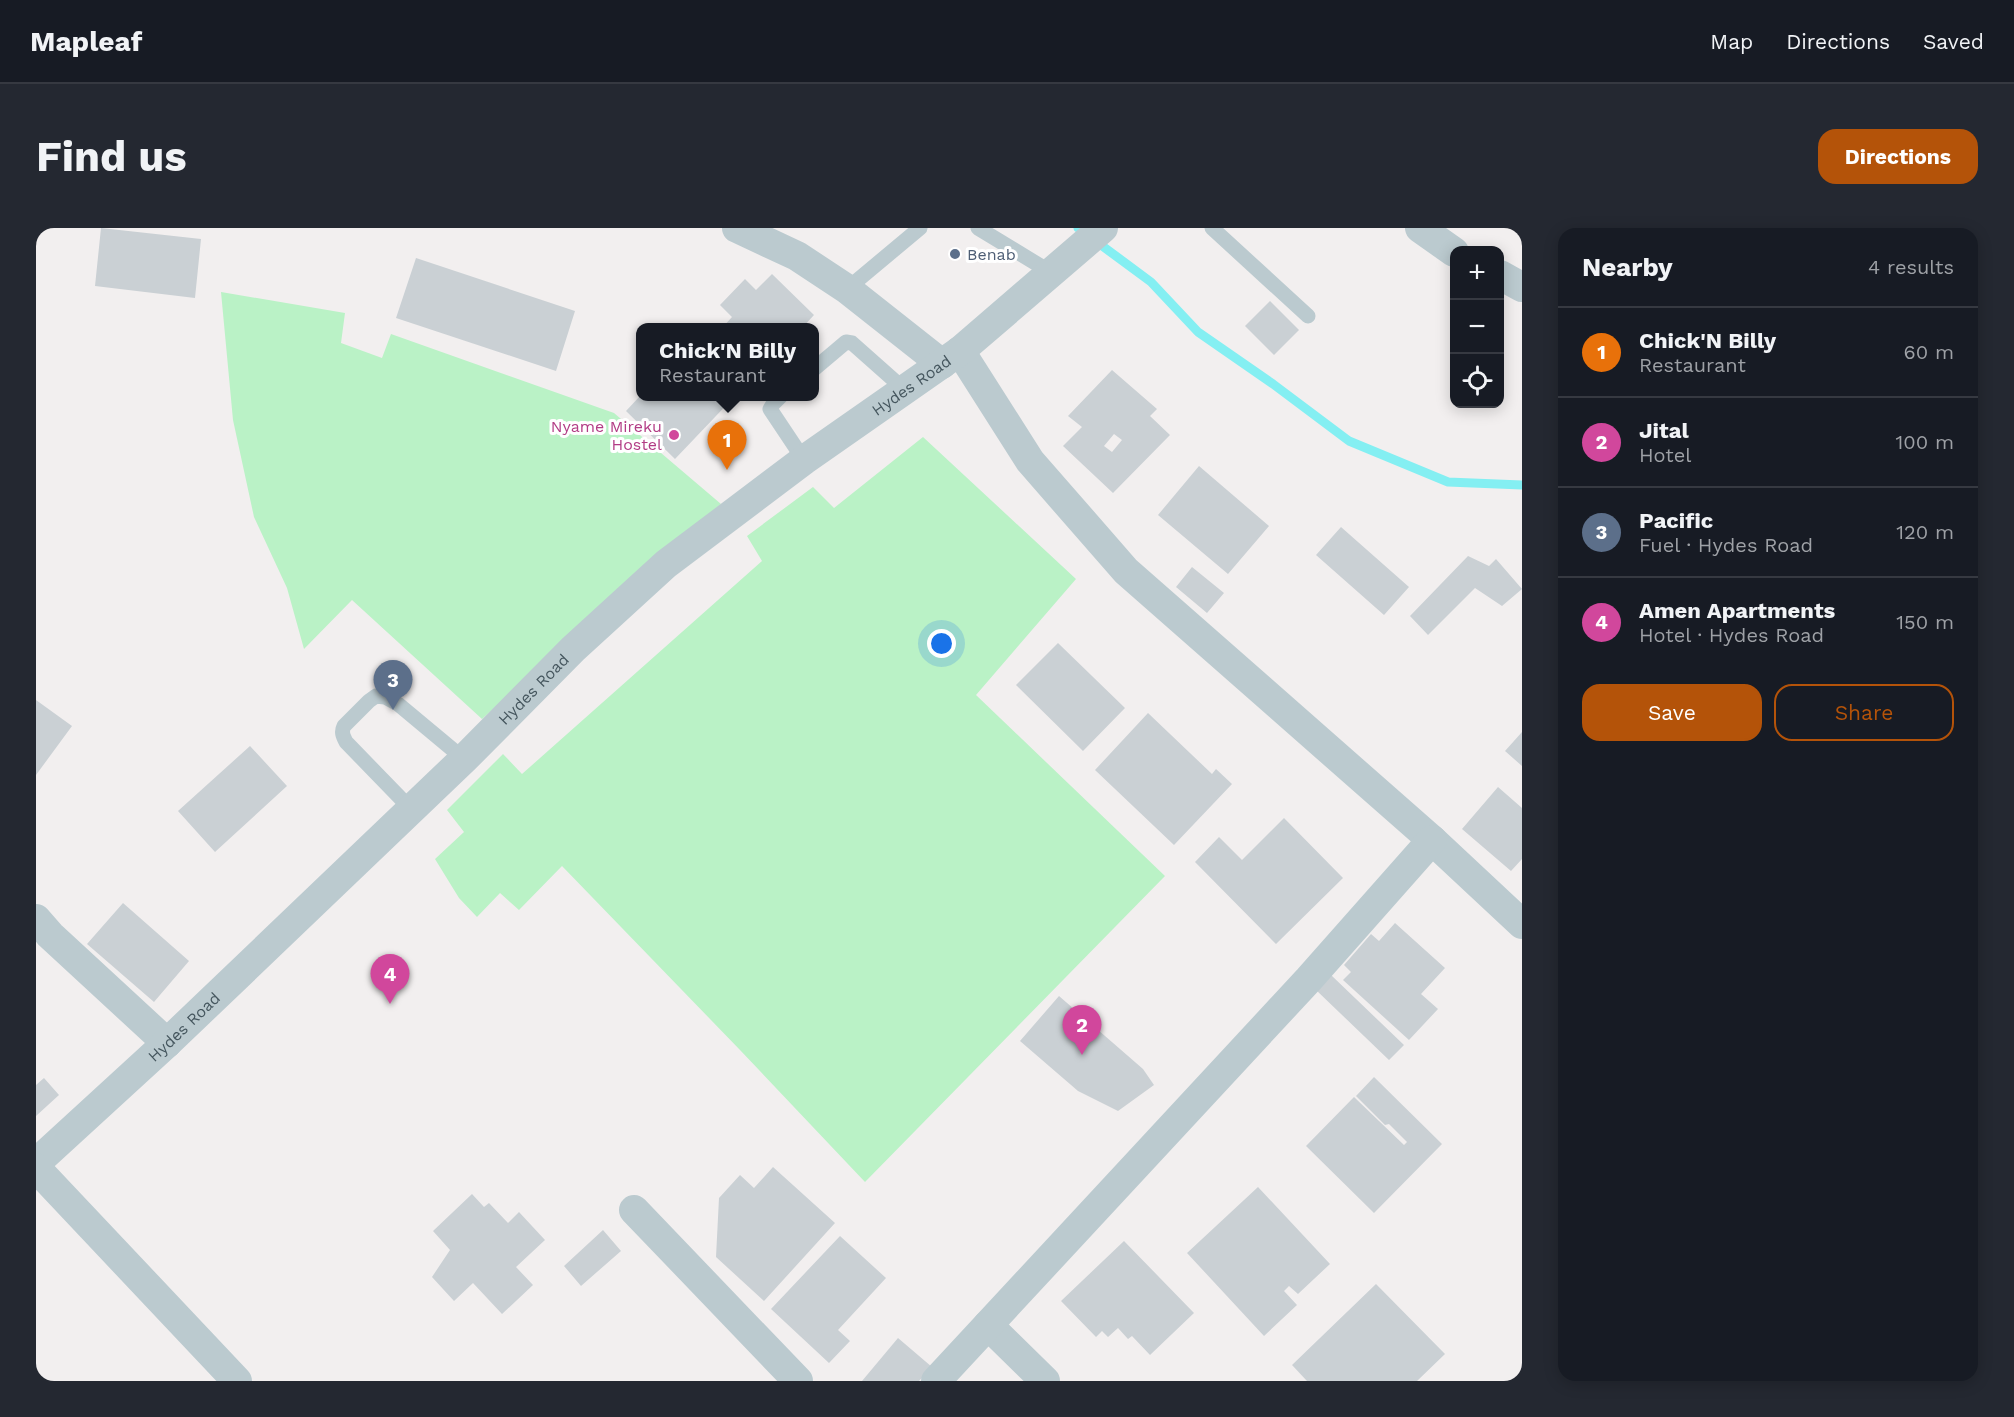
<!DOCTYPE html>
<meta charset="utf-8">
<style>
body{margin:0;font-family:"Work Sans",sans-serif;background:#242831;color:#f1f3f6}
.controls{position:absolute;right:18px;top:18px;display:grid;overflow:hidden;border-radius:12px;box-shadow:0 3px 15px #0003}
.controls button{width:54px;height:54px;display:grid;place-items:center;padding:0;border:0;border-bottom:2px solid #363941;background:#171b24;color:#f1f3f6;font:30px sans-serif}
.you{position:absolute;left:906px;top:416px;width:21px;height:21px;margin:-15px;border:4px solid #fff;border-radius:50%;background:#1a73e8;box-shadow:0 0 0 9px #1a73e833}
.badge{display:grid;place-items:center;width:39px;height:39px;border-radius:50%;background:#b45309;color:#fff;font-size:20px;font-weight:700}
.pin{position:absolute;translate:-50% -50px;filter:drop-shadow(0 2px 3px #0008)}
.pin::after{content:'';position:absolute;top:32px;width:21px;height:18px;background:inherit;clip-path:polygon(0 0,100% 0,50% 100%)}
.popup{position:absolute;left:600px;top:95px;width:183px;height:78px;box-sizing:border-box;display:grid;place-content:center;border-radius:12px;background:#171b24;filter:drop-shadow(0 2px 4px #0005);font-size:20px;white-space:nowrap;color:#9ea1a6}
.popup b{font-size:22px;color:#f1f3f6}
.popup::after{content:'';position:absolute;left:50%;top:100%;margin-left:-12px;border:12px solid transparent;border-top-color:#171b24}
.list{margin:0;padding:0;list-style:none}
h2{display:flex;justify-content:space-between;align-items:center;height:78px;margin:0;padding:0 24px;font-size:26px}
h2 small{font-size:20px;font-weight:400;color:#9ea1a6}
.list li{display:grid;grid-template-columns:39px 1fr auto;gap:18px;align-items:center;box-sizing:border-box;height:90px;padding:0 24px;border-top:2px solid #363941}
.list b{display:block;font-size:22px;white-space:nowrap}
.list p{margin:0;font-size:20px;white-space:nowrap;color:#9ea1a6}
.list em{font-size:20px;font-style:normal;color:#9ea1a6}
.actions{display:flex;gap:12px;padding:18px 24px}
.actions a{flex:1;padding:14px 0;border:2px solid #b45309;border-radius:18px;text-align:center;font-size:21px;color:#b45309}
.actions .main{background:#b45309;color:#fff}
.icon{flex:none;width:33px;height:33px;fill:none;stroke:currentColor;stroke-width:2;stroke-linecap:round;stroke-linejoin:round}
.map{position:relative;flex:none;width:1486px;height:1153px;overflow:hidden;border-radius:18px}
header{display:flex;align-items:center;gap:36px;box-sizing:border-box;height:84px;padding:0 30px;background:#171b24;border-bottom:2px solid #363941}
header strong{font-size:28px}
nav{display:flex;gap:33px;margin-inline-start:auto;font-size:21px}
.intro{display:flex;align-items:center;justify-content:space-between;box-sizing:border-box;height:144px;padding:0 36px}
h1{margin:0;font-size:42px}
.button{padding:15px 27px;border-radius:18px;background:#b45309;color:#fff;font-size:21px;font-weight:700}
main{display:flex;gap:36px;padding:0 36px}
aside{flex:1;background:#171b24;border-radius:18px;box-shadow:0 3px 15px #0003}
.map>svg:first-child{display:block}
.green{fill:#baf2c6}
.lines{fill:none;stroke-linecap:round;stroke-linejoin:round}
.stream{stroke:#84eff2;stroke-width:9}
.building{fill:#cad0d4;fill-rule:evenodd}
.service{stroke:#bbcacf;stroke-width:15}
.minor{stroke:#bbcacf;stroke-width:30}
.service-dot{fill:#5c6f8a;stroke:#fff;stroke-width:2}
.hotel-dot{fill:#d1479c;stroke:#fff;stroke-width:2}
.labels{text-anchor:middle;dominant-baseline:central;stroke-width:6;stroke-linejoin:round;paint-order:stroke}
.service-label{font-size:16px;fill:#4e5e75;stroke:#fff;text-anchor:start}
.street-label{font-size:16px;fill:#45565e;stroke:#fff}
.hotel-label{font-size:16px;fill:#b23c85;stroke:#fff;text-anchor:end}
</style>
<header>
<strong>Mapleaf</strong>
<nav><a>Map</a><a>Directions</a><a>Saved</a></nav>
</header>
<div class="intro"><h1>Find us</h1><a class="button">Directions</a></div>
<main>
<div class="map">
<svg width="1486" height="1153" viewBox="0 0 1486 1153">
<rect width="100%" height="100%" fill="#f2efef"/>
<!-- green -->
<path class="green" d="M 185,64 L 309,85 L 305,115 L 346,130 L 355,106 L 578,185 L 685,276 L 446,491 L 316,372 L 268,421 L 251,360 L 218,289 L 197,192 Z
M 887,209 L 1040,351 L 940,467 L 1129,648 L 829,954 L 704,822 L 526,638 L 483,682 L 464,665 L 441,689 L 423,670 L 399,631 L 428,604 L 411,582 L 467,526 L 486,546 L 726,333 L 711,308 L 777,259 L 798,280 Z"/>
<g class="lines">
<!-- stream -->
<path class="stream" d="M 1042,0 L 1115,54 L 1162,104 L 1237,156 L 1313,213 L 1412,254 L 1486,257"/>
</g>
<!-- building -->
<path class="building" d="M 65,0 L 165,11 L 159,70 L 59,58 Z
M 380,30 L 539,83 L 520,143 L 360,90 Z
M 736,46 L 778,87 L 766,100 L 686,100 L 696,89 L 684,77 L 709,51 L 720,62 Z
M 1234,73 L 1263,102 L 1238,127 L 1209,98 Z
M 1076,142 L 1121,181 L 1114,188 L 1134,207 L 1077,265 L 1027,218 L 1046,199 L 1032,188 ZM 1078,206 L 1086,212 L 1076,224 L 1068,218 Z
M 604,168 L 699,168 L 639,231 L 590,183 Z
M 1163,238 L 1233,298 L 1192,346 L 1122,287 Z
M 1305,299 L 1373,359 L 1348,387 L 1280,327 Z
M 1432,328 L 1453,338 L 1460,331 L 1486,361 L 1466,378 L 1439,360 L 1392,407 L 1374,388 Z
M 1156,339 L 1188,365 L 1171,385 L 1140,359 Z
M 1022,415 L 1089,480 L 1047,523 L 980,457 Z
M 0,472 L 36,498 L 0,547 Z
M 1112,485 L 1176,546 L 1180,541 L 1196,556 L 1138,617 L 1059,542 Z
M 1486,504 L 1486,538 L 1469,523 Z
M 214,518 L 251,558 L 179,624 L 142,583 Z
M 1462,559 L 1486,580 L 1486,631 L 1475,643 L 1426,601 Z
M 1248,590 L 1307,650 L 1240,716 L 1159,634 L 1183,609 L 1206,632 Z
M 87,675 L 153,733 L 118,774 L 51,716 Z
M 1359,695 L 1409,740 L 1385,766 L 1402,781 L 1373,812 L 1307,752 L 1315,744 L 1308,737 L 1335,706 L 1343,713 Z
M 1295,747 L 1368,817 L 1353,832 L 1280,762 Z
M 1023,768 L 1107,841 L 1118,857 L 1082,883 L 1042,863 L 984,813 Z
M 1338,849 L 1406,916 L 1338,985 L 1270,918 L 1318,869 L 1368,917 L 1371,914 L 1353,896 L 1349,897 L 1320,868 Z
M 8,850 L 23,867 L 0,888 L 0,857 Z
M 737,939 L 799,995 L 728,1073 L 680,1029 L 683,970 L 704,947 L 718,960 Z
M 1222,959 L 1294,1036 L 1262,1066 L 1253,1058 L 1248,1063 L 1261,1077 L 1228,1108 L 1151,1025 Z
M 436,966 L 448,979 L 453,975 L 472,995 L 483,984 L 509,1012 L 480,1039 L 497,1057 L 466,1086 L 437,1055 L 418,1073 L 396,1049 L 414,1022 L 397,1003 Z
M 567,1002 L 585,1023 L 545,1058 L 528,1038 Z
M 804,1008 L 850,1050 L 802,1102 L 814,1113 L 793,1135 L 735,1081 Z
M 1088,1013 L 1158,1085 L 1114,1127 L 1096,1108 L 1092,1111 L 1082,1100 L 1072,1109 L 1066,1103 L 1060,1109 L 1025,1073 Z
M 1340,1056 L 1409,1126 L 1381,1153 L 1271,1153 L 1256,1137 Z
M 862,1110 L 896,1139 L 883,1153 L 826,1153 Z"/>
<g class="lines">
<!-- service -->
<path class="service" d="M 942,0 L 1016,45
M 1176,0 L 1272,88
M 811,61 L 884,0
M 778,141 L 810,114 L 816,115 L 869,162
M 745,168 L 737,176 L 734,181 L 768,232
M 375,581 L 310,514 C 307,508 305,504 308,498 L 333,473 L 340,468 L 349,469 L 362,476 L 428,531"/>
<!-- minor -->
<g class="minor">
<path d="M 701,0 L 761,28 L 811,61 L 906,136"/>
<path d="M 1384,0 L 1418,24"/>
<path d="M 1464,47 L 1486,59"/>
<path d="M 924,123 L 994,233 L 1090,343 L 1396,612 L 1486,696"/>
<path d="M 0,691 L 14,707 L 131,815"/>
<path id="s1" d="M 0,935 L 131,815 L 428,531 L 537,421 L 630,336 L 768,232 L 924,123 L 1067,0"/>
<path d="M 0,940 L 201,1153"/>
<path d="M 598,982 L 762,1153"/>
<path d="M 952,1097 L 1009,1153"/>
<path d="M 900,1153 L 1273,751 L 1396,612"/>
</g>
</g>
<!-- markers -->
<circle class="service-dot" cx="919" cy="26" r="6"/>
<circle class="hotel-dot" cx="638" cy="207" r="6"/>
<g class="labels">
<!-- service labels -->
<g class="service-label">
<text x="931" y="26">Benab</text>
</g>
<!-- street labels -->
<g class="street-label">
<text stroke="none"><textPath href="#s1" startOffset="1173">Hydes Road</textPath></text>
<text stroke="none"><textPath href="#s1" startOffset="687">Hydes Road</textPath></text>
<text stroke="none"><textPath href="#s1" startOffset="201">Hydes Road</textPath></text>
</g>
<!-- hotel labels -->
<g class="hotel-label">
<text x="626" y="198">Nyame Mireku<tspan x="626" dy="18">Hostel</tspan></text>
</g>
</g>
</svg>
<div class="controls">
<button>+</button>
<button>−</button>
<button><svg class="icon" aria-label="locate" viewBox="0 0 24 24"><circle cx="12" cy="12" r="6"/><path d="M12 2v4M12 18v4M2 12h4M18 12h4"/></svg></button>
</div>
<div class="you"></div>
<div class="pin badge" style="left:691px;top:242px;background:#e8710a">1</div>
<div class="popup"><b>Chick'N Billy</b>Restaurant</div>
<div class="pin badge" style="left:1046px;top:827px;background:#d1479c">2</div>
<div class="pin badge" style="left:357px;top:482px;background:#5c6f8a">3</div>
<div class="pin badge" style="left:354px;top:776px;background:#d1479c">4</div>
</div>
<aside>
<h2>Nearby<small>4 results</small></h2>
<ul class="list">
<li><span class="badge" style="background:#e8710a">1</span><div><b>Chick'N Billy</b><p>Restaurant</p></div><em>60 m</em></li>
<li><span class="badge" style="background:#d1479c">2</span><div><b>Jital</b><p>Hotel</p></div><em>100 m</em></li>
<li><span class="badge" style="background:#5c6f8a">3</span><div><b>Pacific</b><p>Fuel · Hydes Road</p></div><em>120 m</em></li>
<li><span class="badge" style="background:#d1479c">4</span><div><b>Amen Apartments</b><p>Hotel · Hydes Road</p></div><em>150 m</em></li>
</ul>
<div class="actions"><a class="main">Save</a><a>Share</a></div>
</aside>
</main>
